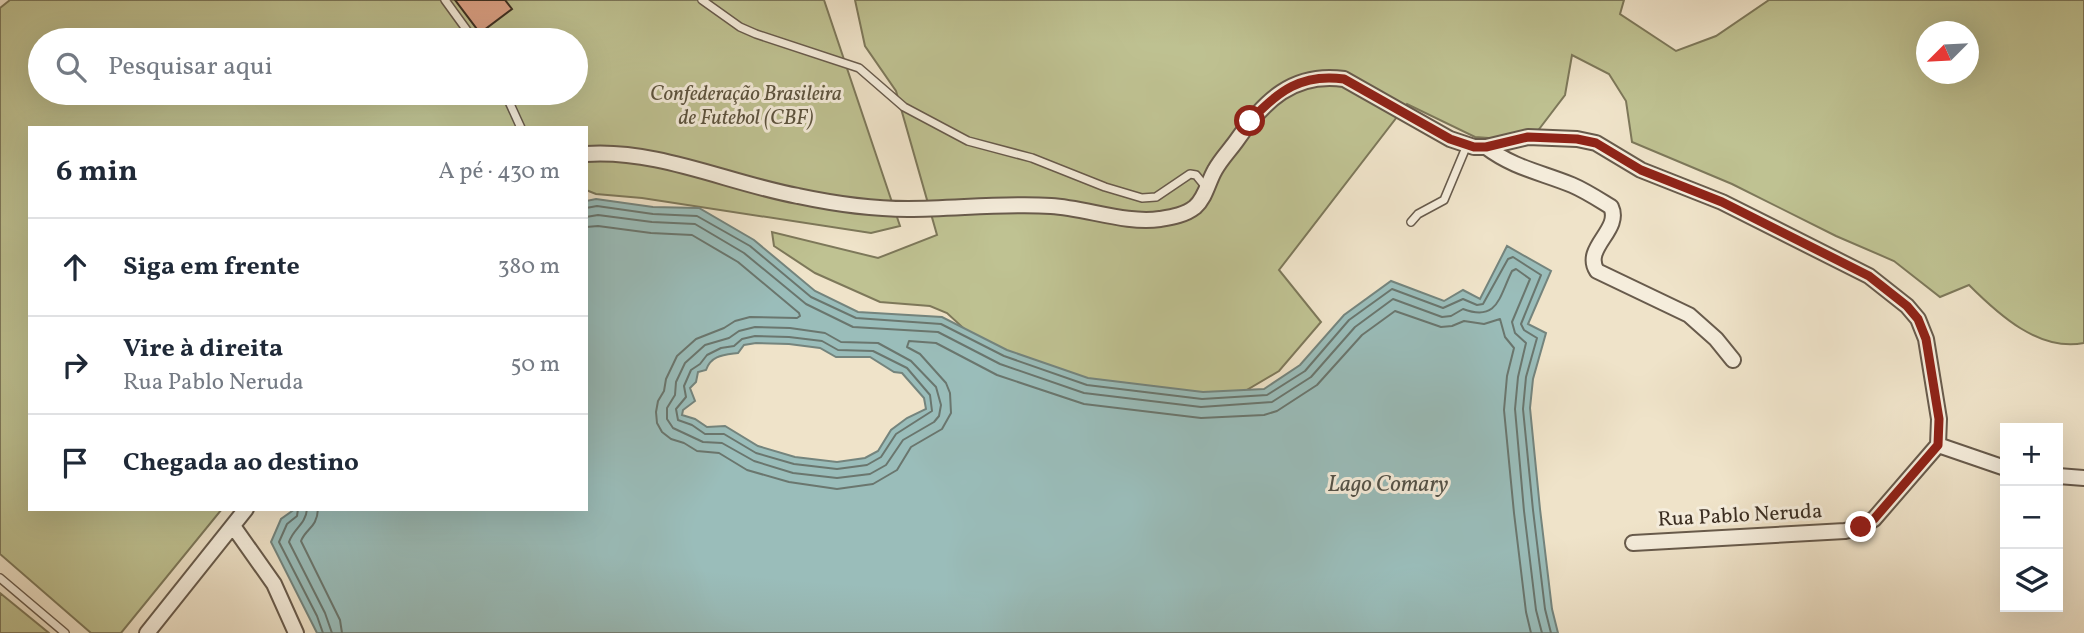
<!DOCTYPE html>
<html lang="pt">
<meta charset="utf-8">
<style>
body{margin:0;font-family:Vollkorn,serif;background:#f6f6f7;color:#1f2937}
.controls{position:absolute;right:21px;bottom:21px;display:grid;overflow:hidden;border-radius:0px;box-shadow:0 7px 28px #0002}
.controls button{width:63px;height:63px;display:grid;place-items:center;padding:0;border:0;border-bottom:2px solid #e0e1e3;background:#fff;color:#1f2937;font:35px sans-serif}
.compass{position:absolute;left:1916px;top:21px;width:63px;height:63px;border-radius:50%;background:#fff;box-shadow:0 7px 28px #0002;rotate:246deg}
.stop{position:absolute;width:21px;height:21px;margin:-16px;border:5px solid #8f2418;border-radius:50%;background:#fff}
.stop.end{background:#8f2418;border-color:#fff;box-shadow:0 2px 7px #0008}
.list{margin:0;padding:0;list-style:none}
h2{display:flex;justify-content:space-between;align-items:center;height:91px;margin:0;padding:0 28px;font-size:30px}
h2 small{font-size:23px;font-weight:400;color:#747a83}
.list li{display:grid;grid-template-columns:46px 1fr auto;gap:21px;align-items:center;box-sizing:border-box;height:98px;padding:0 28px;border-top:2px solid #e0e1e3}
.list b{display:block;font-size:26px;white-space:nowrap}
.list p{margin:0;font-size:23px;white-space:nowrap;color:#747a83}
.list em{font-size:23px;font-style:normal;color:#747a83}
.icon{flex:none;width:38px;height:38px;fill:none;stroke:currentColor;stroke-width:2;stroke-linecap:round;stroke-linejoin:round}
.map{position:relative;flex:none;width:2084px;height:633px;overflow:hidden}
.search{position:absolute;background:#fff;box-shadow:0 7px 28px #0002;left:28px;top:28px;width:560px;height:77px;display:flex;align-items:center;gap:18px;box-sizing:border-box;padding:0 24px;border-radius:38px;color:#747a83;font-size:26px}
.panel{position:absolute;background:#fff;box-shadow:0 7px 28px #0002;left:28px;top:126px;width:560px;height:385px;border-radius:0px}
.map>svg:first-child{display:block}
.green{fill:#bfc292;stroke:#7d785a;stroke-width:2;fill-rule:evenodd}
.water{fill:#9abdba;stroke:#74847d;stroke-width:2;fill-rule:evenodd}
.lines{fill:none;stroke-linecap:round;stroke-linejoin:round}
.shore{stroke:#6a766e;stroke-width:2}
.building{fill:#dfa489;stroke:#3b2e22;stroke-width:2}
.lane-casing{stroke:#685b4c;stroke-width:10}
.street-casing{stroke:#685b4c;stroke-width:18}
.lane{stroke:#f5eddc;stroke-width:7}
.street{stroke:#f5eddc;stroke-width:14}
.route{stroke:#8f2418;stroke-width:9}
.labels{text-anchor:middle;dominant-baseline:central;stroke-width:6;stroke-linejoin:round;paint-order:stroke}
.park-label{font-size:21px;font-style:italic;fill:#5c533e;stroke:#f5eddc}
.street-label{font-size:21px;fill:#3b2e22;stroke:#f5eddc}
.water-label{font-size:23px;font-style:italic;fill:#535248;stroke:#f5eddc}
</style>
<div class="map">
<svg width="2084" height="633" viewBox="0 0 2084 633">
<rect width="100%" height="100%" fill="#efe3c9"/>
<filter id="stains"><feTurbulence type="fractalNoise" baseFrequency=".00286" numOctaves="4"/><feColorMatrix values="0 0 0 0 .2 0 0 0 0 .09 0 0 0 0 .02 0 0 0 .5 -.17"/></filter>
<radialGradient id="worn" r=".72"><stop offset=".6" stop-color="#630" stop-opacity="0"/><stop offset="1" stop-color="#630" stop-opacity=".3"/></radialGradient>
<!-- green -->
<path class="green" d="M 10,0 L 824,0 L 900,226 L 871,233 L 642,198 L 596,194 L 586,190 L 586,128 L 30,128 L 30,509 L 222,509 L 121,633 L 91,633 L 0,554 L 0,8 ZM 40,40 L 576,40 L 576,93 L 40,93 Z
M 855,0 L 1624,0 L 1620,14 L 1676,51 L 1716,36 L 1769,0 L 2084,0 L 2084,343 C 2039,352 1998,314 1969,285 L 1940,297 L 1894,261 L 1836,236 L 1732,184 L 1632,142 L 1626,101 L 1609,74 L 1572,55 L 1565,95 L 1530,141 L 1475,137 L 1407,104 L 1279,270 L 1321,322 L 1279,371 L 1245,391 L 1191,398 L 1075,386 L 996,358 L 947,313 L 930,306 L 880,302 L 815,273 L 774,246 L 772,232 L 878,258 L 937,235 L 896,91 L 865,46 ZM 1926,32 L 1968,32 L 1968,74 L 1926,74 Z
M 0,593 L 49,633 L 0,633 Z"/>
<!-- water -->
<path class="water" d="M 596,199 L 653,207 L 699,208 L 754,240 L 815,291 L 858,312 L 942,317 L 1007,350 L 1088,378 L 1203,392 L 1264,389 L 1300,365 L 1344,315 L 1391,281 L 1444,301 L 1463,290 L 1480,299 L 1507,246 L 1551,271 L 1528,324 L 1546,333 L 1533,379 L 1530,408 L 1540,509 L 1552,609 L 1558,633 L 317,633 L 271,542 L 281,519 L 295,509 L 586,509 L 586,201 ZM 756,343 L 789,344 L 820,348 L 836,357 L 870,357 L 894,372 L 902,373 L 924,398 L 926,409 L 907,418 L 891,430 L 878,451 L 865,458 L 837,462 L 795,457 L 758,446 L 725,426 L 707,427 L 695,419 L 682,415 L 683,410 L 695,401 L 690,388 L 696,382 L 698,372 L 706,370 C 711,355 724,355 738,353 L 744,345 Z"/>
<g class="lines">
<!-- shore -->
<path class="shore" d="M 586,208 L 597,206 L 653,214 L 697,216 L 750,246 L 811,297 L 856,318 L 941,324 L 1004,356 L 1087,385 L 1202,399 L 1267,395 L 1305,371 L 1349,320 L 1392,289 L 1443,308 L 1463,299 L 1477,305 L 1483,304 L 1508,259 L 1513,257 L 1541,275 L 1521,324 L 1524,330 L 1537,338 L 1526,377 L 1523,409 L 1533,510 L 1545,609 L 1551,633
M 586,217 L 598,215 L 652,222 L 695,224 L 744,253 L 806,304 L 853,327 L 938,332 L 1000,364 L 1084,393 L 1201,407 L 1272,402 L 1311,377 L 1355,327 L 1393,299 L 1442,317 L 1451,316 L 1463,309 C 1498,322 1499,297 1512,271 L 1516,269 L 1530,279 L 1512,322 L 1515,333 L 1526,343 L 1518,377 L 1515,409 L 1524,511 L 1536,610 L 1542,633
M 586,227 L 598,226 L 651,233 L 692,235 L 738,262 L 799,313 L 800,316 L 797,318 L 750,317 L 735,321 L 724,328 L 696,339 L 677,356 L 666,379 L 664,391 L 658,401 L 656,412 L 657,423 L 662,432 L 671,439 L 684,443 L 697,451 L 719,453 L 747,470 L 789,482 L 837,489 L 873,484 L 897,470 L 911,447 L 942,429 L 951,413 L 950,393 L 946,383 L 920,354 L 907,347 L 909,341 L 936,343 L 997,375 L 1084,404 L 1201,418 L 1264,415 L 1277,411 L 1317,385 L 1362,335 L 1395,311 L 1441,327 L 1452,326 L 1464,321 L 1484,324 L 1500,319 L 1505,337 L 1514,348 L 1507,376 L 1504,410 L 1514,513 L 1526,612 L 1531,633
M 755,327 L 790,328 L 825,333 L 841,342 L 878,343 L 911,361 L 936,387 L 941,405 L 939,416 L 934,422 L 903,440 L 886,465 L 870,474 L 837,478 L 793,473 L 754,461 L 722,443 L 703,442 L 673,428 L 667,419 L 667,408 L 675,395 L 676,382 L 685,363 L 705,345 L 729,338 L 739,331 Z
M 755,336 L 789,337 L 822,341 L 838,350 L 873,351 L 907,368 L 930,395 L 932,411 L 896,434 L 881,457 L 867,465 L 837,469 L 794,464 L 756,453 L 724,434 L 705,434 L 692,425 L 678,420 L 676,409 L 686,397 L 684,386 L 691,370 L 700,364 L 707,355 L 721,348 L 734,346 L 742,339 Z
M 298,509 L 297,516 L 287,524 L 279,542 L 317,616 L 323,633
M 307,509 C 306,524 293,529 289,542 L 325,613 L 332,633
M 318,509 C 317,528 306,528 301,541 L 340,620 L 342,633"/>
</g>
<!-- building -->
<path class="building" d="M 455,0 L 505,0 L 512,9 L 480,33 Z"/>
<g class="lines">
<defs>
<path id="lane" d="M 445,0 L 474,40
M 702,0 L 740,27 L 756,34 L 859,68 L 904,107 L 968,141 L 1032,158 L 1105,187 L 1142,198 L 1156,197 L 1190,174 L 1196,175 L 1205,186
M 505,93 L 521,128
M 1411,222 L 1418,214 L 1444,200 L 1467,145
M 0,578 L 65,633"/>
<path id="street" d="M 1486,147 C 1514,168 1540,172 1572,185 C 1586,191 1598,199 1611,207 C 1622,230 1582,248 1597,271 L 1689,315 L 1716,339 L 1733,360
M 586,154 C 658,149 728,183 798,196 C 831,203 874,209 908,209 C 955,209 1003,203 1051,206 C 1086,208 1126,224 1160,219 C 1172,217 1185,215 1195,207 C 1206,197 1208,182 1215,170 C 1221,159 1230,150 1237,140 C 1264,101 1293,72 1344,79 L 1450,139 L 1474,147 L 1486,147 L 1528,137 L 1577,139 L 1596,143 L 1641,170 L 1722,202 L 1869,276 L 1907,306 L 1918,319 L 1926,339 L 1939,419 L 1938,445
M 1938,445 L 2005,468
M 2058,476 L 2084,478
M 233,526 L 274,584 L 296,633
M 1633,543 L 1845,531 L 1861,527 L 1874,519 L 1938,445
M 147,633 L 246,509"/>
</defs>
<!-- lane casing -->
<use href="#lane" class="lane-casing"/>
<!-- street casing -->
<use href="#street" class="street-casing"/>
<!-- lane -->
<use href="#lane" class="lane"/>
<!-- street -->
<use href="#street" class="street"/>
</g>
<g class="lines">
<!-- route -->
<path class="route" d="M 1250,121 C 1278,91 1302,73 1344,79 L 1450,139 L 1474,147 L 1486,147 L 1528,137 L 1577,139 L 1596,143 L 1641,170 L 1722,202 L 1869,276 L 1907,306 L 1918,319 L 1926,339 L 1939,419 L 1938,445 L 1874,519 L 1861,527"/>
</g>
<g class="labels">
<!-- park labels -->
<g class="park-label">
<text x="746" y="94">Confederação Brasileira<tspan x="746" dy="24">de Futebol (CBF)</tspan></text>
</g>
<!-- street labels -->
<g class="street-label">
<text transform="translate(1740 516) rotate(-3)">Rua Pablo Neruda</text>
</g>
<!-- water labels -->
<g class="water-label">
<text x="1388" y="485">Lago Comary</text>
</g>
</g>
<rect width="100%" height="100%" filter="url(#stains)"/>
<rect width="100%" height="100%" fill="url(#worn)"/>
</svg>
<div class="controls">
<button>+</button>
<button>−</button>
<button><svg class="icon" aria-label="layers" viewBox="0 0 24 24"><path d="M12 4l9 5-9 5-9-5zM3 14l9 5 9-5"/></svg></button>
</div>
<svg class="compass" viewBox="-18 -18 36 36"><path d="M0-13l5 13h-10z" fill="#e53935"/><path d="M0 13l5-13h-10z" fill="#747a83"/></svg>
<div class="stop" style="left:1250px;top:121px"></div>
<div class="stop end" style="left:1861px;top:527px"></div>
<div class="search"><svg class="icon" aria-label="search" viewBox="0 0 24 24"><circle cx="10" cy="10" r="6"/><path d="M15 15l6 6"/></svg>Pesquisar aqui</div>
<section class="panel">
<h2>6 min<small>A pé · 430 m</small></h2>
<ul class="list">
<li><svg class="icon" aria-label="ahead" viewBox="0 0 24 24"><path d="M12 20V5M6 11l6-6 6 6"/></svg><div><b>Siga em frente</b></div><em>380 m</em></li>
<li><svg class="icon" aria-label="right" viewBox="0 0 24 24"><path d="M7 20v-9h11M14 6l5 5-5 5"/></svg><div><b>Vire à direita</b><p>Rua Pablo Neruda</p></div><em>50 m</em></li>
<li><svg class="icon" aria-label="arrive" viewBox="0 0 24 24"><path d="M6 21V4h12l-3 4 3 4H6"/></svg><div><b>Chegada ao destino</b></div></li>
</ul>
</section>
</div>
